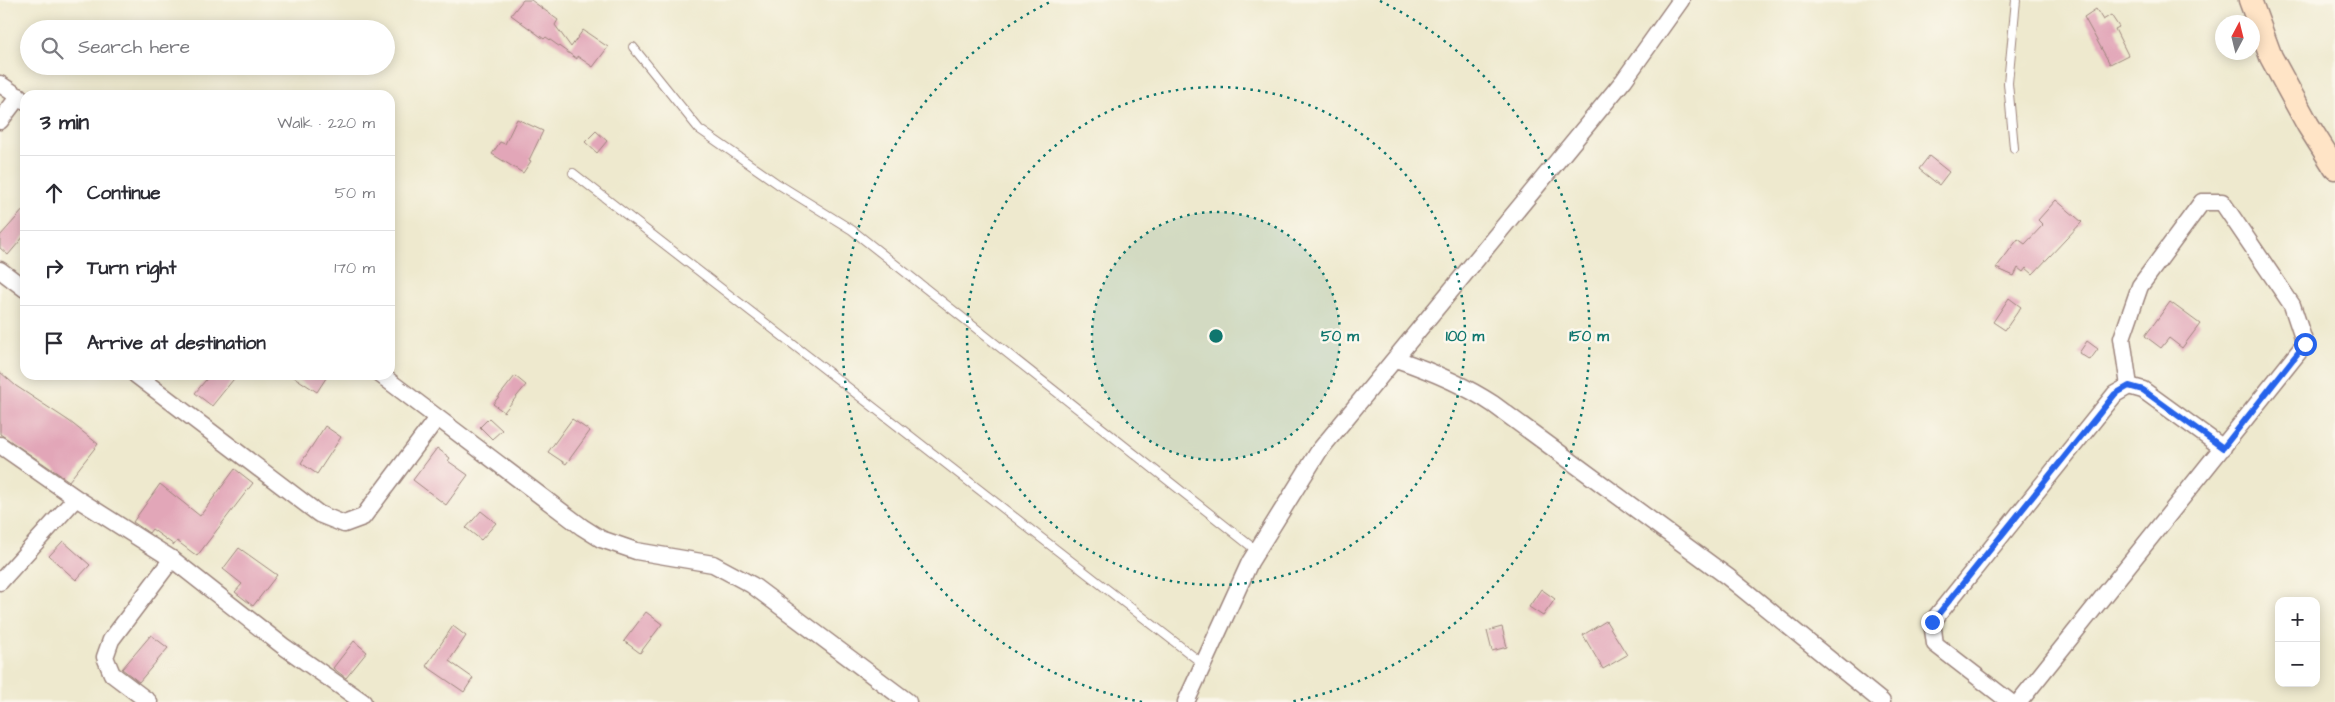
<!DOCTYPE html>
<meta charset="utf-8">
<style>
body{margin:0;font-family:"Architects Daughter",sans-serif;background:#f7f7f7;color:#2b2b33}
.controls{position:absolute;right:15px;bottom:15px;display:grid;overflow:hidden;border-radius:10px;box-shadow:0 2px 12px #0003}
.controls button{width:45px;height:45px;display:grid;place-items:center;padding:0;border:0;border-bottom:1px solid #e1e1e2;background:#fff;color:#2b2b33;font:25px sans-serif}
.compass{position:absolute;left:2215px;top:15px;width:45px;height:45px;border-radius:50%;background:#fff;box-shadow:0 2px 12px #0003;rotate:7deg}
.stop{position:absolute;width:15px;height:15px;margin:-11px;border:4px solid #2563eb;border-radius:50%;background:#fff}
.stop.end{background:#2563eb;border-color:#fff;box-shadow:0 1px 5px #0008}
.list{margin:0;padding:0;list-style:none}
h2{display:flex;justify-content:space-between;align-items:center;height:65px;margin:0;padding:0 20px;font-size:21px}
h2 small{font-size:16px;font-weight:400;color:#7c7c81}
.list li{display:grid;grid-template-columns:32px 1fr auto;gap:15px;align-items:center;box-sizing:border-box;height:75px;padding:0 20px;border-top:1px solid #e1e1e2}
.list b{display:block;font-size:19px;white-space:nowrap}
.list em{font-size:16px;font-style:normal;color:#7c7c81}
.icon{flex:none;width:28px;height:28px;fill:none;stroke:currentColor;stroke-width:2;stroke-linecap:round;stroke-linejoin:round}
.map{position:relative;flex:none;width:2335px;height:702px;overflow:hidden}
.search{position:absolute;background:#fff;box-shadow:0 2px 12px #0003;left:20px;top:20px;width:375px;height:55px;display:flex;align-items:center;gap:12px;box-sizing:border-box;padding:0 18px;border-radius:28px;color:#7c7c81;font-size:19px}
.panel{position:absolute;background:#fff;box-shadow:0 2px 12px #0003;left:20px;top:90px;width:375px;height:290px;border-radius:15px}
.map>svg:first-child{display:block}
.building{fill:#e2a6b8}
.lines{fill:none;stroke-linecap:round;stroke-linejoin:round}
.lane-casing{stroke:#9c847c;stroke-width:10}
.street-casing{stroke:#9c847c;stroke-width:19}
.secondary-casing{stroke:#9c847c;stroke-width:25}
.lane{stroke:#fff;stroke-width:8}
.street{stroke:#fff;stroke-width:16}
.secondary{stroke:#ffe4c6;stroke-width:22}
.route{stroke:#2563eb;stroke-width:6}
.ring{fill:none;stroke:#0f766e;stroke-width:2.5;stroke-dasharray:2.5 5}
.centre{fill:#0f766e;stroke:#fbf7ec;stroke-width:2.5}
.ring-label{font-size:15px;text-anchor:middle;font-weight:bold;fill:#0f766e;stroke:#fbf7ec;stroke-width:5;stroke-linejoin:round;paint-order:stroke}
</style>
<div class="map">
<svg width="2335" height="702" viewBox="0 0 2335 702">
<rect width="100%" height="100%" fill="#fbf7ec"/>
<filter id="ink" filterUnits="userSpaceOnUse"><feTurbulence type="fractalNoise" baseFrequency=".02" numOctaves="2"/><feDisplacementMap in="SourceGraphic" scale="10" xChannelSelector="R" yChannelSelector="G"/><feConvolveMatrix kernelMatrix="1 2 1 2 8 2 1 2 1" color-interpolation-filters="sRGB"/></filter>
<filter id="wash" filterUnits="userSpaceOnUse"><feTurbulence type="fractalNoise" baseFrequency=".0096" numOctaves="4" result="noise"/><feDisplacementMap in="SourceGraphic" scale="20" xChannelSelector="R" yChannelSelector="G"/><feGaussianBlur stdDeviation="1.12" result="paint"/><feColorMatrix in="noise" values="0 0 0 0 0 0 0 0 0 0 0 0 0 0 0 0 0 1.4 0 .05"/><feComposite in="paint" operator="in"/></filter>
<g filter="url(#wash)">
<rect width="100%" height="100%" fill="#eee9ce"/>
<g id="blocks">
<!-- building -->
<path class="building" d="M 523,0 L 531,0 L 558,20 L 555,25 L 571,47 L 583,30 L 608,47 L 593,67 L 577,56 L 577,59 L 546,37 L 544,39 L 511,15 Z
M 2096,9 L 2103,20 L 2111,15 L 2119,27 L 2115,29 L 2128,55 L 2110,64 L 2084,17 Z
M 517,119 L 543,131 L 529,160 L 531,161 L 523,173 L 492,154 L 500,142 L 505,144 Z
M 596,131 L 607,141 L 597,153 L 585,142 Z
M 1929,156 L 1949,172 L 1939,185 L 1919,169 Z
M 2056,200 L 2082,222 L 2033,274 L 2026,268 L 2023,272 L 2018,268 L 2014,276 L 1996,268 L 2018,239 L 2025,244 L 2043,225 L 2038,220 Z
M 25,208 L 25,235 L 8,255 L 0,248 L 0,236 Z
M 2009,298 L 2021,307 L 2005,330 L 1993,322 Z
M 2170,302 L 2200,324 L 2182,348 L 2169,338 L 2161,348 L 2145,336 Z
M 2087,341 L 2098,349 L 2090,360 L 2079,353 Z
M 0,372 L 16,386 L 69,421 L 98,444 L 69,481 L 0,434 Z
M 210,375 L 237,375 L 212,406 L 195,393 Z
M 291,375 L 328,375 L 317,392 Z
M 515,376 L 526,385 L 504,412 L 493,404 Z
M 489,418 L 502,430 L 492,439 L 480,427 Z
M 572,419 L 590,431 L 566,464 L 548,452 Z
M 325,426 L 341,437 L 317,474 L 301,463 Z
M 437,448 L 450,458 L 448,461 L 468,475 L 446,505 L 413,480 Z
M 235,469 L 253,483 L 197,556 L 177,541 L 174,545 L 152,529 L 149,533 L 133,522 L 160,484 L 200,516 Z
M 481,511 L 496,523 L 481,540 L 466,528 Z
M 63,541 L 90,565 L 76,580 L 49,556 Z
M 239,548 L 277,575 L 253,606 L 235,592 L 242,584 L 223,569 Z
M 1541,589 L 1555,599 L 1543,616 L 1529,607 Z
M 646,612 L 662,624 L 640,653 L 624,641 Z
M 1606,621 L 1627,655 L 1603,669 L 1583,635 Z
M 453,626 L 466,636 L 449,661 L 473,678 L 464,692 L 426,666 Z
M 1502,627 L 1507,647 L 1492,651 L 1487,631 Z
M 151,635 L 168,648 L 139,682 L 122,669 Z
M 354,641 L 367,652 L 346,678 L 333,668 Z"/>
</g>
</g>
<g filter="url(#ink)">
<use href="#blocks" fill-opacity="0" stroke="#9c847c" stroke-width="1"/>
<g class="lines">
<defs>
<path id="lane" d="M 633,47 L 699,129 L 778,184 L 852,230 L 1257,551
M 2014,148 L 2008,83 L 2016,0
M 573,173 L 1203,664"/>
<path id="street" d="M 0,84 L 25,101
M 0,121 L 19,96
M 0,270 L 25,289
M 1396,359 C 1431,371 1463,384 1493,404 L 1728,577 L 1882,702
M 136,375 L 319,514 L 344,524 L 363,517 L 437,418
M 381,375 L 582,527 L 601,539 L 636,551 L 713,564 L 752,585 L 908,702
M 0,445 L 76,498 L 0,582
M 76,498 L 172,559
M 149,702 L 112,674 L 105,657 L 111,640 L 172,559 L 283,646 L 363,702
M 1186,702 L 1250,562 L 1319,451 L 1624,80 L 1681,0
M 2010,702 L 1935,644 L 1932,622 L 2115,394 L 2129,386 L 2143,390 L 2223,448
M 2019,702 L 2305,344 L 2292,305 L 2222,202 L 2202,202 L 2140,286 L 2122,338 L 2129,386"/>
<path id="secondary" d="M 2250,0 L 2271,57 L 2308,125 L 2335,168"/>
</defs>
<!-- lane casing -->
<use href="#lane" class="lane-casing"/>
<!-- street casing -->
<use href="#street" class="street-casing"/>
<!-- secondary casing -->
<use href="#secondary" class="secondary-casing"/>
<!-- lane -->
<use href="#lane" class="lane"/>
<!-- street -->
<use href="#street" class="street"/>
<!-- secondary -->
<use href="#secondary" class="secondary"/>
</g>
</g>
<g class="lines" filter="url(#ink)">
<!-- route -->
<path class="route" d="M 1932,622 L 2115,394 L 2129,386 L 2143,390 L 2223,448 L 2305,344"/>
</g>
<!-- distance rings -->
<circle cx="1216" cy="336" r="124" fill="#0f766e" fill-opacity=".12"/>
<g class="ring">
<circle cx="1216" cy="336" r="124"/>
<circle cx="1216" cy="336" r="249"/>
<path d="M1142 702A373 373 0 0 1 1052 1M1380 1A373 373 0 0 1 1290 702"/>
</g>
<circle cx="1216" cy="336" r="8" class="centre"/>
<g class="ring-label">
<text x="1340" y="341">50 m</text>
<text x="1465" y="341">100 m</text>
<text x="1589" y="341">150 m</text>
</g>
</svg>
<div class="controls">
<button>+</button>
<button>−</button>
</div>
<svg class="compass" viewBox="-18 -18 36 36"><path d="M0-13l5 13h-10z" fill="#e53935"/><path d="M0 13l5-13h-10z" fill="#7c7c81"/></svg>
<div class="stop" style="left:2305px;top:344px"></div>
<div class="stop end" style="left:1932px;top:622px"></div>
<div class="search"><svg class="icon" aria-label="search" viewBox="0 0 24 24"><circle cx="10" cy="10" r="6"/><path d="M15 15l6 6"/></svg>Search here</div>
<section class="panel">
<h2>3 min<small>Walk · 220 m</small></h2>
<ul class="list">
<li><svg class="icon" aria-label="ahead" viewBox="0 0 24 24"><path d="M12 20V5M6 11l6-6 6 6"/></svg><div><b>Continue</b></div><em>50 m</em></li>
<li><svg class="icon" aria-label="right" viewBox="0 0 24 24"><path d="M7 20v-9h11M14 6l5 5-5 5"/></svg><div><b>Turn right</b></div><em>170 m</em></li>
<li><svg class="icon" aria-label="arrive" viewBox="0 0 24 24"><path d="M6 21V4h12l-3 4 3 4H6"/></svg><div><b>Arrive at destination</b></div></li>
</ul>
</section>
</div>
